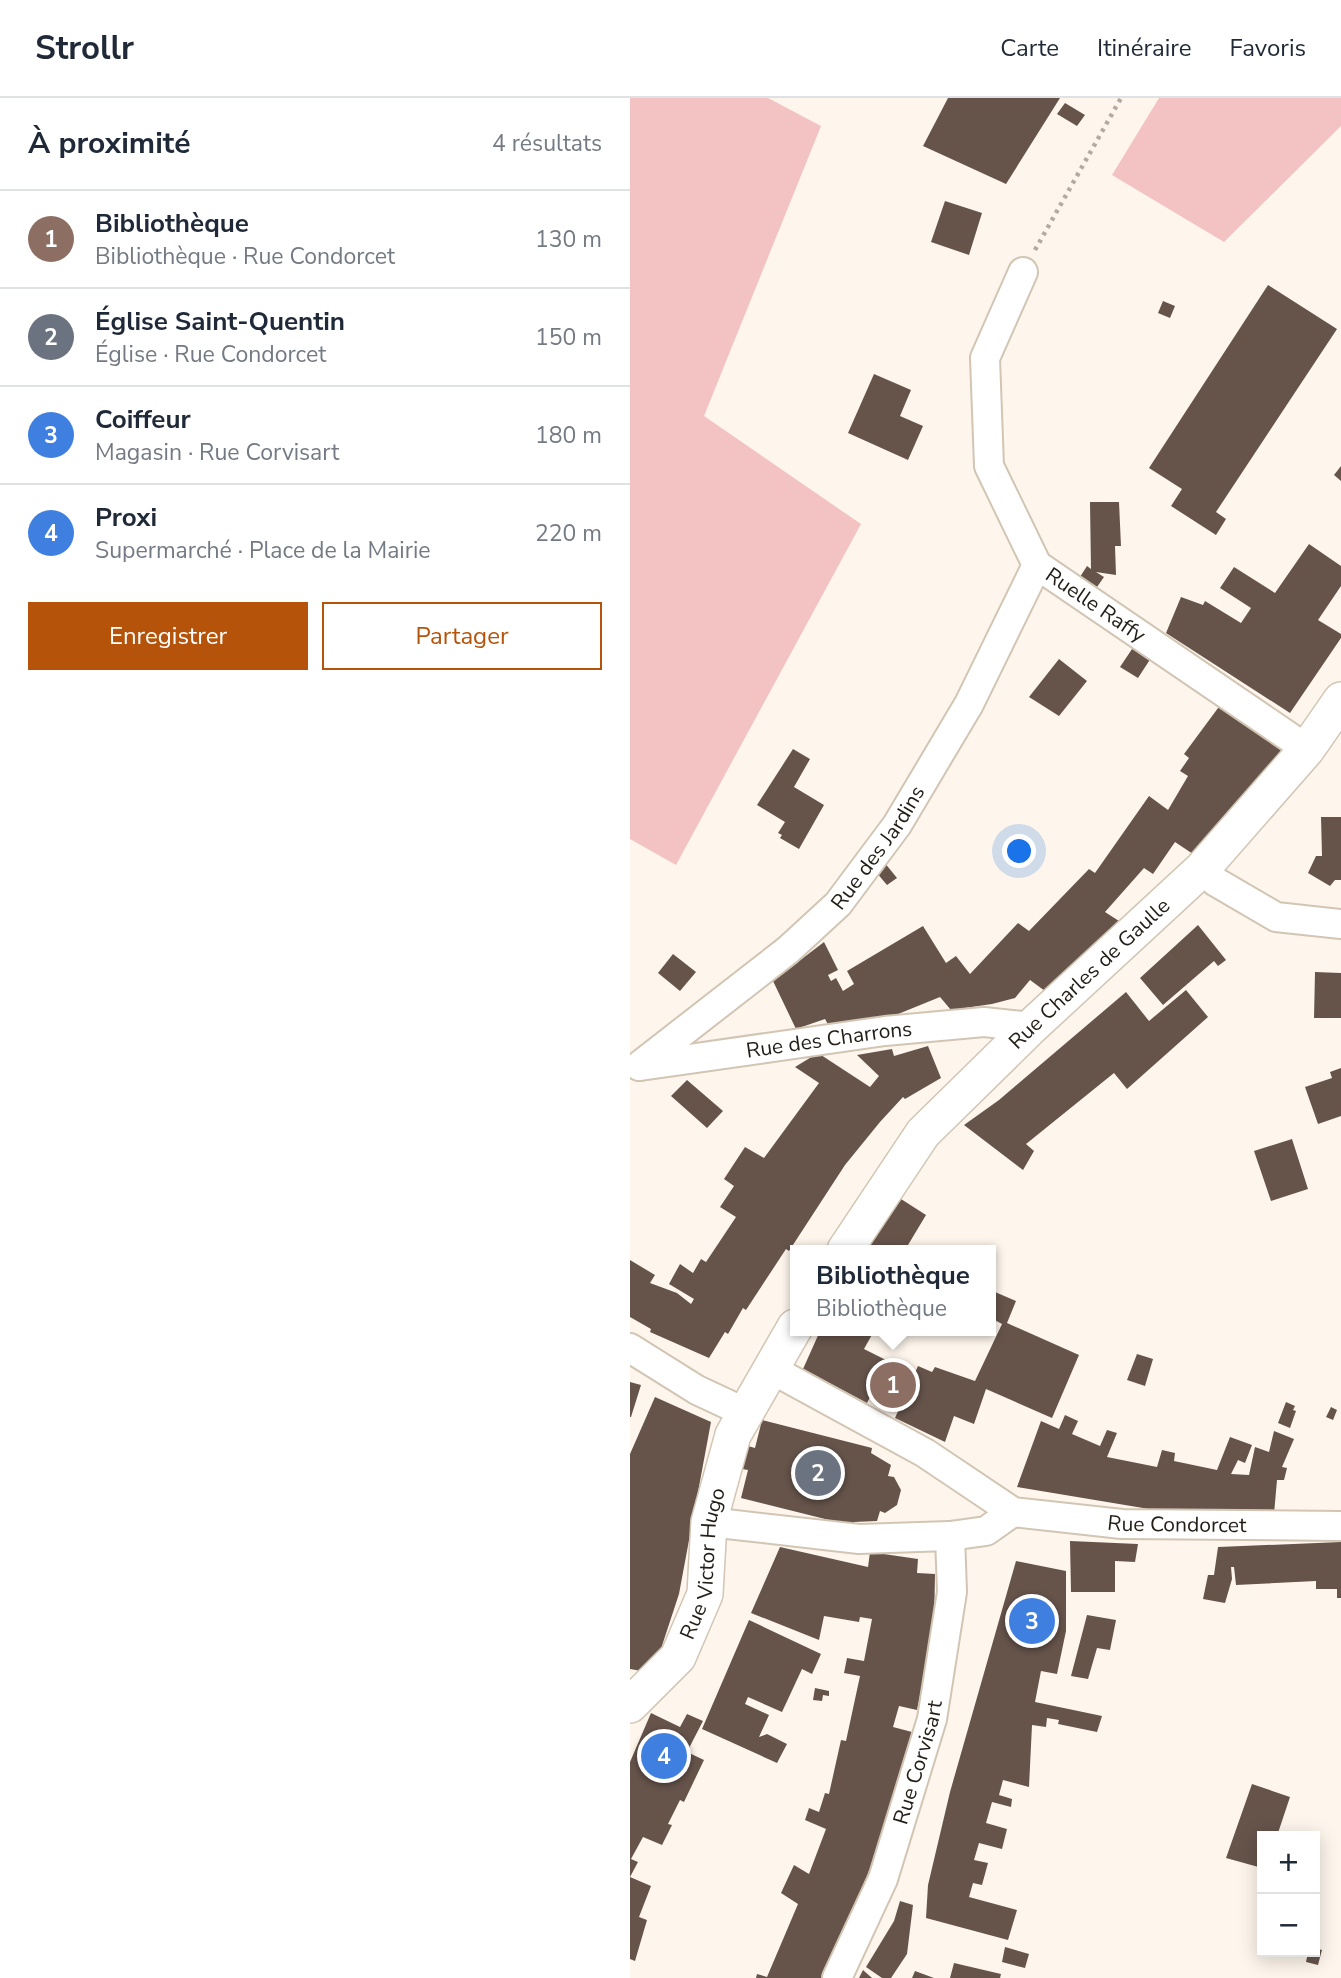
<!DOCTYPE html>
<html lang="fr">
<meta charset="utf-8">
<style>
body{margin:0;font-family:"Nunito Sans",sans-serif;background:#f6f6f7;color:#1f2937}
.controls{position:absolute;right:21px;bottom:21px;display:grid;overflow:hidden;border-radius:0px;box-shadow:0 4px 18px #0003}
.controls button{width:63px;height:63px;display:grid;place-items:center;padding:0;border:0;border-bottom:2px solid #e0e1e3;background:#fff;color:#1f2937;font:35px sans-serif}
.you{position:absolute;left:390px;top:754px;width:24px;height:24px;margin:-18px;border:5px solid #fff;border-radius:50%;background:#1a73e8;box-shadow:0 0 0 10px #1a73e833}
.badge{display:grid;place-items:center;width:46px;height:46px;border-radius:50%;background:#b45309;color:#fff;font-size:23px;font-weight:700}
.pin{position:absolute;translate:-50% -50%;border:4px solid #fff;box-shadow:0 2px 7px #0006}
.popup{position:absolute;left:160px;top:1147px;width:206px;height:91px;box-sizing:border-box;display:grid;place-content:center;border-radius:0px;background:#fff;filter:drop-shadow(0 2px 5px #0005);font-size:23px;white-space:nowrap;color:#747a83}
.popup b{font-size:26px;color:#1f2937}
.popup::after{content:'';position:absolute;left:50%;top:100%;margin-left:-14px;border:14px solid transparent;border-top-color:#fff}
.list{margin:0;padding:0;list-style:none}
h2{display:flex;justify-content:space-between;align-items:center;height:91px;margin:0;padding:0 28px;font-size:30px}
h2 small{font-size:23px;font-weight:400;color:#747a83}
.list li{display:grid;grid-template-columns:46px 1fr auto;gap:21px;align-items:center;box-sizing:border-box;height:98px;padding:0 28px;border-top:2px solid #e0e1e3}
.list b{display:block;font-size:26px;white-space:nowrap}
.list p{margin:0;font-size:23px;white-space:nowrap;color:#747a83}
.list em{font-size:23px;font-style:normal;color:#747a83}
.actions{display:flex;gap:14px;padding:21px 28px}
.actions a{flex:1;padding:16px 0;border:2px solid #b45309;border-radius:0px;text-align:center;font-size:24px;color:#b45309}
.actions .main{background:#b45309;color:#fff}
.map{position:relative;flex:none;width:711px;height:1880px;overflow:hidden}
header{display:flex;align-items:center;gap:42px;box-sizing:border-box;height:98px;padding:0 35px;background:#fff;border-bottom:2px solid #e0e1e3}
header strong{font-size:33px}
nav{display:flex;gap:38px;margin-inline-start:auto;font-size:24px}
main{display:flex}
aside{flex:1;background:#fff}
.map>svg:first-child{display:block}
.green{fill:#f3c3c3}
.building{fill:#66544b}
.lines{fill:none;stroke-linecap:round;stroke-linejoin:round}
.minor-casing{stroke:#d2c5b4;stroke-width:32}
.tertiary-casing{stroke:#d2c5b4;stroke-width:38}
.path{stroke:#b2aba3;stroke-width:4.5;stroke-dasharray:3.5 5;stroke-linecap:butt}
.minor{stroke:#fff;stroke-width:28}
.tertiary{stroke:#fff;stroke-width:35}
.labels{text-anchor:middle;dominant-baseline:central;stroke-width:7;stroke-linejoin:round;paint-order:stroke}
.street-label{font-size:21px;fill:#221d17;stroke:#fff}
</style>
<header>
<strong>Strollr</strong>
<nav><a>Carte</a><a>Itinéraire</a><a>Favoris</a></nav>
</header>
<main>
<aside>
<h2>À proximité<small>4 résultats</small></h2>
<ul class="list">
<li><span class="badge" style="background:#8d6e63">1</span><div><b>Bibliothèque</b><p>Bibliothèque · Rue Condorcet</p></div><em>130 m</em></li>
<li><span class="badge" style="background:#6b7280">2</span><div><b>Église Saint-Quentin</b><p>Église · Rue Condorcet</p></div><em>150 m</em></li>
<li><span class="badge" style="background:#3f7fe0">3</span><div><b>Coiffeur</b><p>Magasin · Rue Corvisart</p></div><em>180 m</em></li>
<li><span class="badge" style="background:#3f7fe0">4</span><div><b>Proxi</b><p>Supermarché · Place de la Mairie</p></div><em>220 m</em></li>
</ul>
<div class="actions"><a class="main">Enregistrer</a><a>Partager</a></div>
</aside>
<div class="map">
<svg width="711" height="1880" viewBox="0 0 711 1880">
<rect width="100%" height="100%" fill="#fef6ec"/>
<!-- green -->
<path class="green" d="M 0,0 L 138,0 L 191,28 L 74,318 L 231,426 L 46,767 L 0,741 Z
M 529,0 L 711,0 L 711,28 L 594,144 L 482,77 Z"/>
<!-- building -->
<path class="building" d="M 318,0 L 430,0 L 376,86 L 293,48 Z
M 435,5 L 455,17 L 447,28 L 427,16 Z
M 315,103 L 352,115 L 339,157 L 301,144 Z
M 638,187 L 707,231 L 586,414 L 596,421 L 586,437 L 541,408 L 552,391 L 519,370 Z
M 533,203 L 545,208 L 540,220 L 528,215 Z
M 244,276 L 281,292 L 270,318 L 293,328 L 278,362 L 218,335 Z
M 711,368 L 711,383 L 704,377 Z
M 460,404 L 489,404 L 491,448 L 485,448 L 486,477 L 466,474 L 474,479 L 467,489 L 450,479 L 457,468 L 461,471 Z
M 679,446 L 711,468 L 711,488 L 688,522 L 711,536 L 711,540 L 660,615 L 536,535 L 551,499 L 573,507 L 575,503 L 611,525 L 621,510 L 590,490 L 604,469 L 645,495 Z
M 504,548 L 521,560 L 508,580 L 490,569 Z
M 429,561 L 457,583 L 429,618 L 399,599 Z
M 591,606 L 656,648 L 563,756 L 545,744 L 523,776 L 514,770 L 475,814 L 489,823 L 415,893 L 400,882 L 385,900 L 362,906 L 321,912 L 310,899 L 246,925 L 200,930 L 195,921 L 166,931 L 143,883 L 194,844 L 208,872 L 198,877 L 201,883 L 206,880 L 213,893 L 224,886 L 217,873 L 293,828 L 316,865 L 326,858 L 340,876 L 388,825 L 399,833 L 459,771 L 465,775 L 519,698 L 538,712 L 558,678 L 550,673 L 559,660 L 554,656 Z
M 163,651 L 180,661 L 164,689 L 194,707 L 169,751 L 150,740 L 152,737 L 148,735 L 155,724 L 127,707 Z
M 691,719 L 711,719 L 711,782 L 705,782 L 700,788 L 678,775 L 686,758 L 692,758 Z
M 254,764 L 267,780 L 257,787 L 246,774 Z
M 568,827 L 596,862 L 588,868 L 584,863 L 533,907 L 510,880 Z
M 43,856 L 66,874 L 50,893 L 28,875 Z
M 685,874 L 711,875 L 711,920 L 684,920 Z
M 556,892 L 578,919 L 497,991 L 484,975 L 401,1042 L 396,1046 L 404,1053 L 393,1072 L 334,1027 L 369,1002 L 496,894 L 519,923 Z
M 298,948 L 311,980 L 275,1001 L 273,999 L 250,1024 L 215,1067 L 159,1153 L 156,1151 L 116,1212 L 113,1210 L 98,1236 L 95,1234 L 79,1260 L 20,1234 L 21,1231 L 0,1219 L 0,1162 L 25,1177 L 20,1185 L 47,1195 L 61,1206 L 64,1201 L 39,1186 L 50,1166 L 63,1175 L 71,1161 L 76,1164 L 106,1119 L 90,1109 L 104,1088 L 94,1081 L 115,1049 L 134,1060 L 189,985 L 165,969 L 188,955 L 240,989 L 249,978 L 227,957 L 262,951 L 264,958 Z
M 711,970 L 711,1018 L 688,1026 L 675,989 L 702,980 L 700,974 Z
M 57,982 L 93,1013 L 77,1030 L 41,998 Z
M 662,1041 L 678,1091 L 641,1103 L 624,1053 Z
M 271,1101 L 296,1117 L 275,1152 L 236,1152 Z
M 365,1194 L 386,1203 L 377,1225 L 449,1257 L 422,1320 L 356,1291 L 344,1326 L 324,1318 L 315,1344 L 265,1320 L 288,1268 L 302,1274 L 305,1269 L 345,1283 L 372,1226 L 361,1220 L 361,1202 Z
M 190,1233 L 244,1233 L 234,1251 L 258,1263 L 237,1305 L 173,1271 Z
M 507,1256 L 523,1261 L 515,1288 L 497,1282 Z
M 0,1284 L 11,1287 L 1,1319 L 0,1319 Z
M 25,1299 L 81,1324 L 49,1496 L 23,1575 L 0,1571 L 0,1356 Z
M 656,1304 L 665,1308 L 663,1312 L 666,1313 L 660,1330 L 648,1325 Z
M 701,1309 L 707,1312 L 703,1322 L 696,1319 Z
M 435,1317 L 448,1323 L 442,1336 L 470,1348 L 477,1332 L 487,1335 L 477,1359 L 527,1369 L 532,1352 L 545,1355 L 544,1363 L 587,1372 L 600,1339 L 622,1347 L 615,1365 L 608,1362 L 601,1376 L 619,1377 L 625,1349 L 639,1354 L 644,1333 L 664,1341 L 652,1369 L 657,1370 L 654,1382 L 647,1382 L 644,1416 L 531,1413 L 387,1389 L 411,1323 L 429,1331 Z
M 132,1322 L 242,1350 L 241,1355 L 261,1367 L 258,1378 L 264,1379 L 271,1392 L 267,1407 L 255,1415 L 250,1413 L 247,1423 L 224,1424 L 223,1428 L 111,1400 L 118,1372 L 112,1371 L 118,1348 L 125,1350 Z
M 440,1443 L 508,1446 L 505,1464 L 485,1463 L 485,1494 L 441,1494 Z
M 711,1444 L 711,1500 L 707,1500 L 707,1491 L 686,1491 L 686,1483 L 606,1487 L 604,1469 L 601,1469 L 602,1481 L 595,1505 L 573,1501 L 578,1477 L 584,1477 L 588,1449 Z
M 150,1449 L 238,1469 L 240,1454 L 288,1461 L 287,1475 L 305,1476 L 304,1531 L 287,1612 L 269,1608 L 263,1629 L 282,1634 L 250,1746 L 195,1880 L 126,1880 L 127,1876 L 137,1879 L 168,1806 L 151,1795 L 164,1767 L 179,1776 L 196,1731 L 175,1722 L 179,1710 L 189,1714 L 195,1695 L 199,1696 L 211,1642 L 216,1643 L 230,1578 L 214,1575 L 217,1560 L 234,1563 L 242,1521 L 230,1519 L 229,1524 L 194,1518 L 189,1542 L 121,1515 Z
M 386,1463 L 436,1473 L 436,1533 L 427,1576 L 411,1573 L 405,1604 L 472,1618 L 467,1634 L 428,1626 L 429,1622 L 417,1620 L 416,1629 L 402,1627 L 399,1689 L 373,1682 L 369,1697 L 382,1701 L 381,1709 L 362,1704 L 356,1725 L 377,1731 L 372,1751 L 349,1745 L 344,1762 L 358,1765 L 352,1787 L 343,1785 L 339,1799 L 387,1812 L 378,1842 L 296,1820 L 298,1787 L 320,1694 Z
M 457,1517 L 486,1522 L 480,1552 L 467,1550 L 458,1581 L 441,1578 Z
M 119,1522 L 191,1556 L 182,1576 L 172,1571 L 152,1614 L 118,1599 L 115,1606 L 139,1617 L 129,1639 L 137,1636 L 157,1646 L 147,1665 L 72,1631 Z
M 185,1590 L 199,1593 L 199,1598 L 193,1597 L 192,1603 L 183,1602 Z
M 21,1615 L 50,1629 L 57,1616 L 73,1623 L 57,1654 L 74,1662 L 54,1704 L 50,1702 L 38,1726 L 42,1727 L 32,1747 L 13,1739 L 1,1761 L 8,1764 L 0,1779 L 21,1788 L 9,1819 L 17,1822 L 5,1863 L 0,1861 L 0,1664 Z
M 622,1686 L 660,1699 L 647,1738 L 632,1738 L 632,1770 L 596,1760 Z
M 270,1803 L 283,1807 L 277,1856 L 261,1880 L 252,1880 L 236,1869 L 264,1823 Z
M 375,1849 L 399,1856 L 395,1870 L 372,1864 Z
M 685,1850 L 692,1852 L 688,1867 L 676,1864 L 678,1854 L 685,1854 Z
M 324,1865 L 371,1876 L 370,1880 L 320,1880 Z
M 233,1872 L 242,1880 L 229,1880 Z
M 285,1873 L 304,1880 L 282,1880 Z"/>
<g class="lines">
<defs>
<g id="minor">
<path id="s1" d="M 393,174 L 355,260 L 359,368 L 407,467 L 677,651"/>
<path d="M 572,771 L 586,784 L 646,819 L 711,826"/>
<path id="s2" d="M 9,968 L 158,852 L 208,806 L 267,727 L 339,606 L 407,467"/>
<path id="s3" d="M 10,968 L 255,933 L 354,924 L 401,929"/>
<path d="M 0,1250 L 67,1292 L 114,1314"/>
<path id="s4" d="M 141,1271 L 295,1355 L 383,1414 L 492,1426 L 711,1428"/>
<path d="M 79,1424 L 229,1441 L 320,1438 L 356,1433 L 383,1414"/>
<path id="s5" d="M 207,1880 L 253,1781 L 302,1621 L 322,1494 L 320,1438"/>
</g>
<g id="tertiary">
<path id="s6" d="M 215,1152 L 293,1035 L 401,929 L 572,771 L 677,651 L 711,602"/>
<path id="s7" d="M 0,1607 L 48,1559 L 75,1496 L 79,1424 L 103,1337 L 165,1229"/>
</g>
</defs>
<!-- minor casing -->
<use href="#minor" class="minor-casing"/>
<!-- tertiary casing -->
<use href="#tertiary" class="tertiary-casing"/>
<!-- path -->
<path class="path" d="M 405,152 L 491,0"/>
<!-- minor -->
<use href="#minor" class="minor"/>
<!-- tertiary -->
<use href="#tertiary" class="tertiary"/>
</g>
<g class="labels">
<!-- street labels -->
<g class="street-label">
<text stroke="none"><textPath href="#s1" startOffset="383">Ruelle Raffy</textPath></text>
<text stroke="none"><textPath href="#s2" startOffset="326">Rue des Jardins</textPath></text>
<text stroke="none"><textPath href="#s6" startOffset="371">Rue Charles de Gaulle</textPath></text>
<text stroke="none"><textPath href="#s3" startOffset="191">Rue des Charrons</textPath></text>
<text stroke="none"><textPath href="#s4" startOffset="446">Rue Condorcet</textPath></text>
<text stroke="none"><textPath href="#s7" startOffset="166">Rue Victor Hugo</textPath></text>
<text stroke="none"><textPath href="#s5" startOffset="231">Rue Corvisart</textPath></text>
</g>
</g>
</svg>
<div class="controls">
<button>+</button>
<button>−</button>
</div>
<div class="you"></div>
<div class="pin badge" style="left:263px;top:1287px;background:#8d6e63">1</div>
<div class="popup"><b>Bibliothèque</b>Bibliothèque</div>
<div class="pin badge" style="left:188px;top:1375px;background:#6b7280">2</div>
<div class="pin badge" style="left:402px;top:1523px;background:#3f7fe0">3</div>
<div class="pin badge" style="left:34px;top:1658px;background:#3f7fe0">4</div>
</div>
</main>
